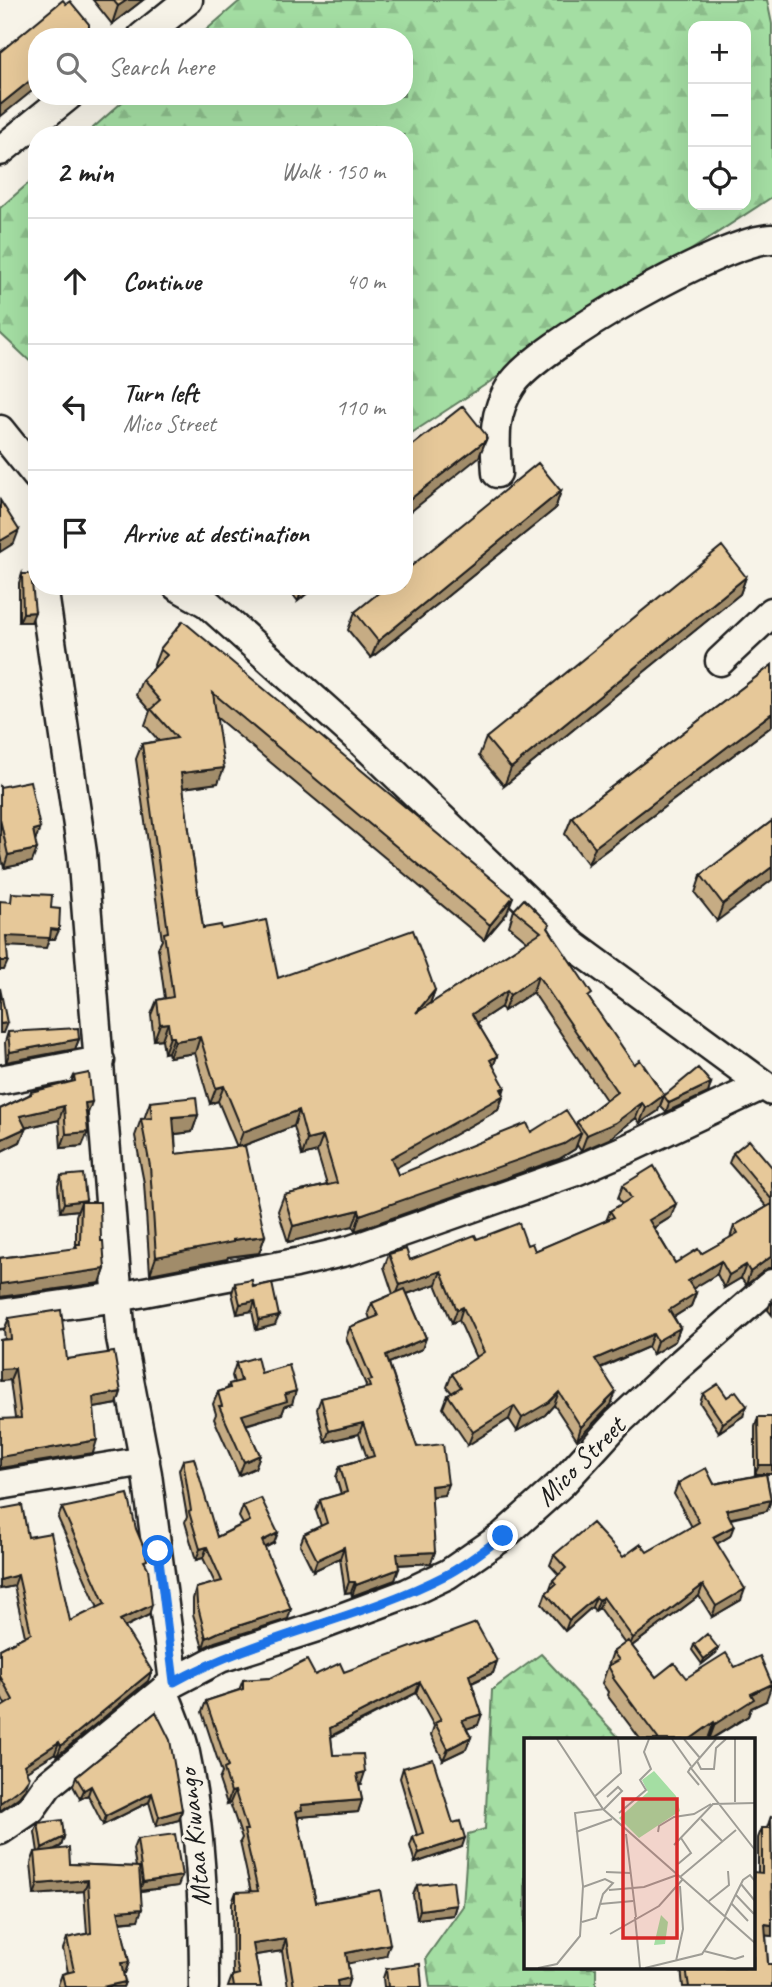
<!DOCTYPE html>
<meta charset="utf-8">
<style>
body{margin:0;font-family:Caveat,sans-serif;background:#f2f2f2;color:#222}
.controls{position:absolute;right:21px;top:21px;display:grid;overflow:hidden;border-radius:14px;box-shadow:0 7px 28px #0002}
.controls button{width:63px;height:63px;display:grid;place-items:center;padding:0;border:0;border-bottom:2px solid #e0e0e0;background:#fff;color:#222;font:35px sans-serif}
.stop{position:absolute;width:21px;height:21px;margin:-16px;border:5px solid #1a73e8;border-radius:50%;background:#fff}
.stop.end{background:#1a73e8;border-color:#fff;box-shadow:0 2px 7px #0008}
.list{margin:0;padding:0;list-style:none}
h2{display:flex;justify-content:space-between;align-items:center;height:91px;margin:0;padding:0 28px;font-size:30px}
h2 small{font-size:23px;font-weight:400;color:#767676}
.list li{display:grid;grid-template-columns:46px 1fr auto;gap:21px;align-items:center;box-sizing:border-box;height:126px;padding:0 28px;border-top:2px solid #e0e0e0}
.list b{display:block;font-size:26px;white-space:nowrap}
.list p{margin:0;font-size:23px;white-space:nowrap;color:#767676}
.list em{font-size:23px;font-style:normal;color:#767676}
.icon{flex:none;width:38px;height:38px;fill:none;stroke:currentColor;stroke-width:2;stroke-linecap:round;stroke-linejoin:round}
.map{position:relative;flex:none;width:772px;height:1987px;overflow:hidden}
.search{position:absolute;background:#fff;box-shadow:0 7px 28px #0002;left:28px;top:28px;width:385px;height:77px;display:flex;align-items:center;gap:18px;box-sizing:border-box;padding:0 24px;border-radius:28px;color:#767676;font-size:26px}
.panel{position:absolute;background:#fff;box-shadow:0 7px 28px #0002;left:28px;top:126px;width:385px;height:469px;border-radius:28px}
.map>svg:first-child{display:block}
.forest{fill:url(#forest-firs);stroke:#607d60;stroke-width:2;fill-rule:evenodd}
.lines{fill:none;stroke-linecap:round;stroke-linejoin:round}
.minor-casing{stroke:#1c1c1c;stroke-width:33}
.minor{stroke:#f7f3e8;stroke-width:28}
.wall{fill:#c6ac84;stroke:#1c1c1c;stroke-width:2;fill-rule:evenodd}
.shaded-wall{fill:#a18c6b;stroke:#1c1c1c;stroke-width:2}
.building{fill:#e6c899;stroke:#1c1c1c;stroke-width:2}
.route{stroke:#1a73e8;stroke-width:9}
.labels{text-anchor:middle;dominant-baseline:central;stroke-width:6;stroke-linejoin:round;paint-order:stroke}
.street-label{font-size:28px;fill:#1c1c1c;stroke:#f7f3e8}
.inset-road{fill:none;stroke:#9f9d96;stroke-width:2}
.view{fill:#d62828;fill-opacity:0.15;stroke:#d62828;stroke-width:3.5}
.inset-edge{fill:none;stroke:#1c1c1c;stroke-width:3.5}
</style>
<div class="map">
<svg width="772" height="1987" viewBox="0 0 772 1987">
<defs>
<pattern id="forest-firs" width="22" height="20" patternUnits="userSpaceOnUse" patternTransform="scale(1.75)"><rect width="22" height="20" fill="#a4dea3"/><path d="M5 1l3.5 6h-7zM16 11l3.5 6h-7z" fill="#8dbe8c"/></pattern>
</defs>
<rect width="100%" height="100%" fill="#f7f3e8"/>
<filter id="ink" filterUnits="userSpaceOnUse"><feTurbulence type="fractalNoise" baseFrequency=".0143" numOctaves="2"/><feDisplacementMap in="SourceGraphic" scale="14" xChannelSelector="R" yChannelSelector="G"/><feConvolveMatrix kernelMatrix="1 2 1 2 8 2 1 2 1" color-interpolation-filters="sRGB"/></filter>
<g filter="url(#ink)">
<!-- forest -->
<path class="forest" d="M 241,0 L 767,0 L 772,24 L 772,197 L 404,438 L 404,135 L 85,135 L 129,96 L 404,96 L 404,37 L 198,37 ZM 693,26 L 746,26 L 746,205 L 693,205 Z
M 37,176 L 37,368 L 0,333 L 0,208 Z
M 541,1654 L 621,1740 L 525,1740 L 525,1968 L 596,1968 L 596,1987 L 430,1987 L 426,1958 L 463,1906 L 468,1834 L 485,1829 L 492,1690 Z"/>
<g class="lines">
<defs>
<path id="minor" d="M 142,37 L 188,0
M 0,151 L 68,96
M 0,430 L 37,476
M 497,473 C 495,440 492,415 511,386 C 534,347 727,238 772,239
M 43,586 L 82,853 L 121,1338 L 147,1474 L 174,1682
M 177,586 L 207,603 L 362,742 L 573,945 L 772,1091
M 720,661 L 772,612
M 0,1080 L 100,1061
M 0,1314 L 118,1297 L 296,1263 L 351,1250 L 573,1172 L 627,1149 L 763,1085
M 0,1485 L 145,1461
M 164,1692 C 171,1712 181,1732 185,1753 C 201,1829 204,1909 204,1987
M 0,1830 L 31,1809 L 48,1785 L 174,1682 L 220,1658 L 317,1627 L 408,1593 L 448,1574 L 503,1536 L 563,1482 L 617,1423 L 677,1367 L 772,1284"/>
</defs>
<!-- minor casing -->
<use href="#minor" class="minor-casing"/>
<!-- minor -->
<use href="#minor" class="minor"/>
</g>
<!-- wall -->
<path class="wall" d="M 93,0 L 143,0 L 112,24 Z
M 561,491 L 555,509 L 371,658 L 348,630 L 355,612 Z
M 22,574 L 31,622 L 19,622 L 19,583 Z
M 746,577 L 740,594 L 504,786 L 479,756 L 486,738 Z
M 286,586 L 316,586 L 298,601 Z
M 160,649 L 507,913 L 484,940 L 216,717 L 218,783 L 183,788 L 203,928 L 222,929 L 278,978 L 435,990 L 430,1004 L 527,941 L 509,926 L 514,910 L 549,929 L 590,1000 L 658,1111 L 640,1123 L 636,1118 L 609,1139 L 581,1151 L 577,1145 L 575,1149 L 559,1159 L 355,1231 L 353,1226 L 288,1242 L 278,1211 L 284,1195 L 327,1185 L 317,1152 L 302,1156 L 294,1126 L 240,1147 L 265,1236 L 259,1253 L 228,1257 L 227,1259 L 150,1274 L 144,1183 L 135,1136 L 141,1119 L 144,1119 L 150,1102 L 198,1115 L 192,1132 L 175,1134 L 176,1154 L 237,1147 L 218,1101 L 210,1104 L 195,1053 L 169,1057 L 168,1052 L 164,1053 L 162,1039 L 154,1040 L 151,1015 L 157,1000 L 165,998 L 158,948 L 162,940 L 136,759 L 142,744 L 159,741 L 145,725 L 150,711 L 136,695 L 142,680 L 155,666 L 154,665 ZM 533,992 L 606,1100 L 577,1122 L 576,1125 L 531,1132 L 398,1175 L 395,1168 L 498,1110 L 504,1095 L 493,1066 L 497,1056 L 477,1023 L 501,1007 L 504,1011 Z
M 772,665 L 772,726 L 588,864 L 565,834 L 572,817 Z
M 0,787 L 35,841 L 32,862 L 4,868 L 0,851 Z
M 772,821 L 717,921 L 695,893 L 701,875 Z
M 8,1032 L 79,1039 L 75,1049 L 6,1062 L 5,1042 Z
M 74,1076 L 86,1117 L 82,1146 L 61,1148 L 59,1120 L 25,1128 L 20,1142 L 0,1152 L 0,1109 L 29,1095 L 31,1092 L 71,1082 Z
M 711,1083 L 708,1093 L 666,1112 L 660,1106 L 664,1096 Z
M 733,1153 L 772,1167 L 772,1268 L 768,1268 L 746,1285 L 741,1278 L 724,1288 L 717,1274 L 693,1288 L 696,1293 L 691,1306 L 674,1317 L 680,1328 L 675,1341 L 653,1354 L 648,1347 L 601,1368 L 611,1405 L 577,1440 L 554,1405 L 545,1415 L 517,1431 L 509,1419 L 468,1445 L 443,1408 L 448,1395 L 452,1393 L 447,1387 L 452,1374 L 476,1358 L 459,1320 L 452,1323 L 436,1284 L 407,1294 L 426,1338 L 422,1349 L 389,1363 L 417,1447 L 444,1495 L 432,1496 L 431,1563 L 398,1565 L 395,1580 L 352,1596 L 351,1592 L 345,1593 L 340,1558 L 313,1571 L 300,1545 L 304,1534 L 321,1526 L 316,1511 L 320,1500 L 341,1494 L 336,1477 L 340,1466 L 367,1458 L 359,1434 L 325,1442 L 317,1409 L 321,1398 L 365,1388 L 366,1385 L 346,1338 L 350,1327 L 370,1319 L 368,1313 L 372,1303 L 393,1294 L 384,1267 L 389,1254 L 410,1260 L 477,1239 L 527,1245 L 535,1251 L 606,1221 L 610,1211 L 622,1204 L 618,1198 L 623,1185 L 671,1217 L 654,1228 L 675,1263 L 701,1254 L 730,1238 L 734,1226 L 767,1207 L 729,1163 Z
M 61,1176 L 86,1200 L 85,1202 L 101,1241 L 105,1269 L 100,1283 L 0,1297 L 0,1258 L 74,1249 L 76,1245 L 76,1216 L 78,1210 L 60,1212 L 58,1186 Z
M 235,1283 L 253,1287 L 275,1325 L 256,1330 L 252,1311 L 237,1314 L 232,1293 Z
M 772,1298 L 772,1315 L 768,1310 Z
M 9,1318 L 67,1359 L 121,1392 L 117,1404 L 94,1408 L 93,1453 L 15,1418 L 10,1380 L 0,1381 L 0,1340 L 5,1339 L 4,1330 Z
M 236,1363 L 261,1373 L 292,1404 L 285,1406 L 282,1414 L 246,1425 L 260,1455 L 255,1468 L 239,1475 L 214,1419 L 216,1414 L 213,1404 L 218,1392 L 227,1389 L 229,1384 L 234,1383 L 232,1376 Z
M 703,1394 L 743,1416 L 719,1432 L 700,1403 Z
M 758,1417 L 772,1417 L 772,1474 L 766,1474 L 771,1500 L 767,1511 L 731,1519 L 730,1536 L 717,1544 L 741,1600 L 712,1617 L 699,1596 L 632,1646 L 656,1677 L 686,1678 L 735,1667 L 766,1701 L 751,1708 L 748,1716 L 710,1740 L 708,1739 L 706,1740 L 641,1740 L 607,1695 L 608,1692 L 602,1683 L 613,1652 L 625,1644 L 599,1608 L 595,1611 L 592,1607 L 565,1631 L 542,1604 L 546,1593 L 549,1591 L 553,1580 L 559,1575 L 550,1565 L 554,1555 L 623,1557 L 647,1552 L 692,1527 L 674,1494 L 678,1483 L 714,1484 L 764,1474 L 755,1474 L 755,1427 Z
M 183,1460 L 217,1537 L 243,1524 L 239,1517 L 243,1506 L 274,1543 L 265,1548 L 288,1619 L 215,1642 L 203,1648 L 193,1614 L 193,1599 L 196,1588 L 215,1583 L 203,1558 L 196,1560 L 185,1522 L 187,1517 L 179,1470 Z
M 62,1508 L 136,1529 L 145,1563 L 149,1615 L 125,1627 L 148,1681 L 57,1756 L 55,1753 L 26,1771 L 25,1789 L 19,1797 L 5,1704 L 0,1694 L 0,1649 L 25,1636 L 14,1586 L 0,1589 L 0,1509 L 28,1537 L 70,1621 L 98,1608 L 58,1518 Z
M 694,1645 L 716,1653 L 702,1664 L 692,1650 Z
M 497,1661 L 493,1673 L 472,1683 L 478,1725 L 466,1729 L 471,1737 L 466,1749 L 443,1760 L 431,1735 L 434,1726 L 416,1693 L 331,1737 L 333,1755 L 361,1784 L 359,1784 L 362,1800 L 358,1812 L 299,1817 L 298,1820 L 316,1902 L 386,1956 L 347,1963 L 347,1987 L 288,1987 L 282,1951 L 255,1955 L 261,1987 L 228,1987 L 232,1976 L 233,1976 L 232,1903 L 236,1892 L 251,1892 L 240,1842 L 242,1838 L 230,1803 L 227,1804 L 219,1780 L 222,1773 L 202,1712 L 206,1701 L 239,1690 L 243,1680 L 315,1675 L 344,1672 Z
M 156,1712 L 182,1810 L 179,1820 L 156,1826 L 149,1802 L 103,1825 L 88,1795 L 80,1799 L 73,1786 L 76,1777 Z
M 403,1768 L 453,1823 L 462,1847 L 415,1863 L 410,1846 L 413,1837 L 417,1835 L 400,1778 Z
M 771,1816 L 772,1936 L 766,1935 L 768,1964 L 772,1987 L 683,1987 L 681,1968 L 753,1968 L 758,1873 L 758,1838 L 762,1828 L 767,1828 Z
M 38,1823 L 64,1837 L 61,1846 L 53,1850 L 70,1864 L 136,1867 L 133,1849 L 137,1839 L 178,1886 L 141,1891 L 138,1920 L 120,1922 L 129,1962 L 125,1973 L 123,1973 L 125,1982 L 123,1987 L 59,1987 L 58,1985 L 62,1974 L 68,1972 L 63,1949 L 67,1938 L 87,1934 L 84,1891 L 34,1895 L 31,1863 L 35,1852 L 38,1852 L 35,1832 Z
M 417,1885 L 456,1905 L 453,1915 L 417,1919 L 413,1895 Z
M 386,1969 L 422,1987 L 384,1987 L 383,1978 Z"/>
<!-- shaded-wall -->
<path class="shaded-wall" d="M 127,0 L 143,0 L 112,24 L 118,6 Z
M 37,75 L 37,87 L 0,117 L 0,105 Z
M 486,440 L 479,457 L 404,517 L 404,504 Z
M 561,491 L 555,509 L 371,658 L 378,641 Z
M 19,530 L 14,543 L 0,552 L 0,541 Z
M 746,577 L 740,594 L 504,786 L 511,768 Z
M 303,586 L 316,586 L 298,601 Z
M 35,612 L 31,622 L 19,622 L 23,613 Z
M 772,713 L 772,726 L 588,864 L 595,847 Z
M 224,768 L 218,783 L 175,789 L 181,773 Z
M 40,828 L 35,841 L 33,830 Z
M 37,849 L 32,862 L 4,868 L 8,855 Z
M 772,867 L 772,880 L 717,921 L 723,904 Z
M 513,897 L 507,913 L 484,940 L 490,925 Z
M 51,929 L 59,930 L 55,939 L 49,939 L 46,948 L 3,946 L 6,936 Z
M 0,961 L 8,961 L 4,970 L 0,970 Z
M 538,976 L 533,992 L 504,1011 L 510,995 Z
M 435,990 L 429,1006 L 416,1013 Z
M 507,991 L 501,1007 L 466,1030 L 472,1014 Z
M 7,1023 L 3,1033 L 0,1033 L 0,1024 Z
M 168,1023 L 162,1039 L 154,1040 L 160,1024 Z
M 170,1037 L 174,1037 L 168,1052 L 164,1053 Z
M 200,1037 L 195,1053 L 169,1057 L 175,1041 Z
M 79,1039 L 75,1049 L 6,1062 L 10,1052 Z
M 497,1056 L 491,1072 L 490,1060 Z
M 711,1083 L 708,1093 L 666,1112 L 669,1103 Z
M 224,1086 L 218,1101 L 210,1104 L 216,1088 Z
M 505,1087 L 498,1110 L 385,1174 L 391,1158 Z
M 664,1095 L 658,1111 L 640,1123 L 646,1108 Z
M 92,1102 L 87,1116 L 85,1103 Z
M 642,1103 L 636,1118 L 609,1139 L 581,1151 L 587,1135 Z
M 64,1106 L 59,1120 L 15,1130 L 20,1116 Z
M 299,1110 L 294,1126 L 237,1148 L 243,1132 Z
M 198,1115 L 192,1132 L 167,1135 L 173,1117 Z
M 26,1128 L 20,1142 L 0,1152 L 0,1140 Z
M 88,1132 L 82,1146 L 61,1148 L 66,1134 Z
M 581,1133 L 575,1149 L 559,1159 L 355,1231 L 360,1215 Z
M 323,1136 L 317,1152 L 302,1156 L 307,1140 Z
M 86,1200 L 82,1210 L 81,1202 L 78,1210 L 60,1212 L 64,1203 Z
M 676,1204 L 671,1217 L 645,1233 L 649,1220 Z
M 359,1210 L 353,1226 L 288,1242 L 293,1226 Z
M 265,1236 L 259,1253 L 228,1257 L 227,1259 L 150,1274 L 156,1257 L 233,1240 Z
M 772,1256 L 772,1268 L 768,1268 L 746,1285 L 750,1272 Z
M 721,1261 L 717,1274 L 684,1294 L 688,1281 Z
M 746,1265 L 741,1278 L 724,1288 L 729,1275 Z
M 105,1269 L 100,1283 L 0,1297 L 0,1284 L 3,1283 Z
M 441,1271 L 436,1284 L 395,1298 L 400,1285 Z
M 696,1293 L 691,1306 L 664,1323 L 669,1310 Z
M 255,1301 L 252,1311 L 237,1314 L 240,1304 Z
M 463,1307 L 459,1320 L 452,1323 L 457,1310 Z
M 279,1316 L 275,1325 L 256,1330 L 259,1320 Z
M 680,1328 L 675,1341 L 653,1354 L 657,1341 Z
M 653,1334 L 648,1347 L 590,1372 L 595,1359 Z
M 426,1338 L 422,1349 L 382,1366 L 386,1355 Z
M 15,1368 L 10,1380 L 0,1381 L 0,1369 Z
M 296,1391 L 292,1404 L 285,1406 L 282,1414 L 237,1427 L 242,1415 L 285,1394 Z
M 121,1392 L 117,1404 L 88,1409 L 93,1397 Z
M 559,1392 L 554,1405 L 545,1415 L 517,1431 L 522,1418 Z
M 616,1392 L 611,1405 L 577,1440 L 581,1427 Z
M 514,1406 L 509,1419 L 468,1445 L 473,1432 Z
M 747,1406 L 743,1416 L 719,1432 L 723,1423 Z
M 363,1423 L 359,1434 L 325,1442 L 329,1431 Z
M 97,1440 L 93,1453 L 0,1468 L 0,1457 L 2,1456 Z
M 260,1455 L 255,1468 L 239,1475 L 244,1462 Z
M 759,1465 L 772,1465 L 772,1474 L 755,1474 Z
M 448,1484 L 444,1495 L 427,1497 L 431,1486 Z
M 771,1500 L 767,1511 L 722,1520 L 726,1510 Z
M 734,1526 L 730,1536 L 709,1548 L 713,1537 Z
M 278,1533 L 274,1543 L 258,1551 L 262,1541 Z
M 207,1547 L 203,1558 L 196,1560 L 200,1549 Z
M 344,1547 L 340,1558 L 313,1571 L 317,1560 Z
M 435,1552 L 431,1563 L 393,1565 L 397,1554 Z
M 399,1569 L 395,1580 L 352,1596 L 356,1585 Z
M 18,1575 L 14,1586 L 0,1589 L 0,1580 Z
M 349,1582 L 355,1582 L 351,1592 L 345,1593 Z
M 703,1585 L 699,1596 L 629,1648 L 633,1638 Z
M 745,1589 L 741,1600 L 712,1617 L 716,1606 Z
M 596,1597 L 592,1607 L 565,1631 L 569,1620 Z
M 603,1597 L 599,1608 L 595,1611 L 599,1600 Z
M 152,1605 L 149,1615 L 116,1631 L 120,1620 Z
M 291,1609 L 288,1619 L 215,1642 L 203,1648 L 206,1638 L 219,1632 Z
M 718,1648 L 716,1653 L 702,1664 L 704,1659 Z
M 497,1661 L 493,1673 L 464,1686 L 469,1675 Z
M 152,1671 L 148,1681 L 57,1756 L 61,1746 Z
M 420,1682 L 416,1693 L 325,1739 L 330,1728 Z
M 772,1684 L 766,1701 L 751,1708 L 748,1716 L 709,1740 L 715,1724 L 751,1694 Z
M 482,1714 L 478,1725 L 458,1732 L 462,1720 Z
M 714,1722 L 708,1739 L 706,1740 L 689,1740 Z
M 471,1737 L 466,1749 L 443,1760 L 448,1749 Z
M 59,1742 L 55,1753 L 20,1775 L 24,1765 Z
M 365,1772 L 361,1784 L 353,1786 L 357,1774 Z
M 29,1778 L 25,1789 L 19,1797 L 0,1811 L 0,1803 Z
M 91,1786 L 88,1795 L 80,1799 L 84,1790 Z
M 235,1791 L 230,1803 L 227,1804 L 231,1792 Z
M 152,1793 L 149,1802 L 103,1825 L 106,1816 Z
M 362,1800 L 358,1812 L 299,1817 L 297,1822 L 296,1811 L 301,1805 Z
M 182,1810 L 179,1820 L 156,1826 L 159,1817 Z
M 64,1837 L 61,1846 L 39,1857 L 42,1848 Z
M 465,1838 L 462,1847 L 415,1863 L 419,1853 Z
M 182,1876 L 178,1886 L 139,1891 L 143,1882 Z
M 88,1880 L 84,1891 L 34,1895 L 38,1884 Z
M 456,1905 L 453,1915 L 417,1919 L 420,1910 Z
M 142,1909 L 138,1920 L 114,1922 L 118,1911 Z
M 765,1924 L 772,1925 L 772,1936 L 761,1935 Z
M 286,1939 L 282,1951 L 249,1956 L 253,1944 Z
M 390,1944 L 386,1956 L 341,1965 L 346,1953 Z
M 129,1962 L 125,1973 L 117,1974 L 121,1963 Z
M 350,1978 L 347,1987 L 335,1987 L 337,1981 Z
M 125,1982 L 123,1987 L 102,1987 Z"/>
<!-- building -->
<path class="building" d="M 63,0 L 66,4 L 70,1 L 89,24 L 89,31 L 83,37 L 37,37 L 37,75 L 0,105 L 0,52 Z
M 113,0 L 127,0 L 118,6 Z
M 463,406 L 486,435 L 486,440 L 404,504 L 404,452 Z
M 538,463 L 561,491 L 378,641 L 355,612 L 387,586 L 404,586 L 404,572 Z
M 0,500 L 19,530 L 0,541 Z
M 722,546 L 746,577 L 511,768 L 486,738 Z
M 22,574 L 31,574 L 35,612 L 23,613 Z
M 183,621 L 513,897 L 490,925 L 213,693 L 224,768 L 181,773 L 203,928 L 221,925 L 222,929 L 266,920 L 278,978 L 413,930 L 435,990 L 416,1013 L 541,932 L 514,910 L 524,899 L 550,925 L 548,928 L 592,994 L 588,997 L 634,1064 L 640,1060 L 664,1095 L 646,1108 L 642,1103 L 615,1123 L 587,1135 L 577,1122 L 617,1092 L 538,976 L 510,995 L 507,991 L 472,1014 L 497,1056 L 490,1060 L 505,1087 L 501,1089 L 504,1095 L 391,1158 L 398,1175 L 527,1123 L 531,1132 L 566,1110 L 581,1133 L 564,1144 L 360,1215 L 359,1210 L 293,1226 L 284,1195 L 337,1183 L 323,1136 L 307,1140 L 299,1110 L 243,1132 L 224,1086 L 216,1088 L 200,1037 L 175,1041 L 174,1037 L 170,1037 L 168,1023 L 160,1024 L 157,1000 L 173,997 L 164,933 L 168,932 L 142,744 L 177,738 L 151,709 L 160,701 L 142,680 L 167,655 L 160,649 Z
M 772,665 L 772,713 L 595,847 L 572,817 Z
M 30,781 L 40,828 L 33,830 L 37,849 L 8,855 L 0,819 L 0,787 Z
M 772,821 L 772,867 L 723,904 L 701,875 Z
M 12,893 L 52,895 L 51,908 L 60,909 L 59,930 L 51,929 L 50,938 L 6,936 L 8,961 L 0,961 L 0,901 L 11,902 Z
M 0,988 L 7,1023 L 0,1024 Z
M 78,1028 L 79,1039 L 10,1052 L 8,1032 Z
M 698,1068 L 711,1083 L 669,1103 L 664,1096 Z
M 89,1073 L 92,1102 L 85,1103 L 88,1132 L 66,1134 L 64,1106 L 20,1116 L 26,1128 L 0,1140 L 0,1109 L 31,1094 L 31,1092 L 75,1081 L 74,1076 Z
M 196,1097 L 198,1115 L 173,1117 L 176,1154 L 245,1146 L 265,1236 L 233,1240 L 233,1242 L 156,1257 L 150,1166 L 141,1119 L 152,1118 L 150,1102 Z
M 749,1140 L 772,1167 L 772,1200 L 733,1153 Z
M 654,1166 L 676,1204 L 649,1220 L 675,1263 L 698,1249 L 701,1254 L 738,1233 L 734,1226 L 772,1204 L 772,1256 L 750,1272 L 746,1265 L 729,1275 L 721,1261 L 688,1281 L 696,1293 L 669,1310 L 680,1328 L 657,1341 L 653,1334 L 595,1359 L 616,1392 L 581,1427 L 559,1392 L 549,1402 L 522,1418 L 514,1406 L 473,1432 L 448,1395 L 461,1387 L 452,1374 L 484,1352 L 463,1307 L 457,1310 L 441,1271 L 400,1285 L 389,1254 L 406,1249 L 410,1260 L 475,1235 L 477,1239 L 519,1223 L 527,1245 L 532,1243 L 535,1251 L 614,1217 L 610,1211 L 631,1198 L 623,1185 Z
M 83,1174 L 86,1200 L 64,1203 L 61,1176 Z
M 81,1202 L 100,1202 L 101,1241 L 103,1241 L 105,1269 L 0,1284 L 0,1258 L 77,1248 L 76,1244 L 80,1244 Z
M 252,1280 L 253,1287 L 272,1283 L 279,1316 L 259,1320 L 255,1301 L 240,1304 L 235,1283 Z
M 405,1289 L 426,1338 L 386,1355 L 417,1447 L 443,1444 L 448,1484 L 431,1486 L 435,1552 L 397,1554 L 399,1569 L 356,1585 L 355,1582 L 349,1582 L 344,1547 L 317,1560 L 304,1534 L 327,1523 L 320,1500 L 347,1492 L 340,1466 L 374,1456 L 363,1423 L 329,1431 L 321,1398 L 370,1387 L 368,1381 L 372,1380 L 350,1327 L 378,1316 L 372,1303 Z
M 61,1310 L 67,1359 L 114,1352 L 121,1392 L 93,1397 L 97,1440 L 0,1457 L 0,1419 L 21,1418 L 15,1368 L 0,1369 L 0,1340 L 11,1339 L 9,1318 Z
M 257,1357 L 261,1373 L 289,1365 L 296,1391 L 285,1394 L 287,1401 L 242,1415 L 260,1455 L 244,1462 L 219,1406 L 222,1406 L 218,1392 L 230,1388 L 229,1384 L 241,1381 L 236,1363 Z
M 718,1384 L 727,1397 L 736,1391 L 747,1406 L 723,1423 L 703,1394 Z
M 758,1417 L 772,1417 L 772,1465 L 759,1465 Z
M 194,1458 L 217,1537 L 250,1521 L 243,1506 L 261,1498 L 278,1533 L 262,1541 L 291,1609 L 219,1632 L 206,1638 L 197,1603 L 196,1588 L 222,1581 L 207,1547 L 200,1549 L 189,1512 L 191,1511 L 183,1460 Z
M 706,1468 L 714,1484 L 766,1474 L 771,1500 L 726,1510 L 734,1526 L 713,1537 L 745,1589 L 716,1606 L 703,1585 L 633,1638 L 603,1597 L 599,1600 L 596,1597 L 569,1620 L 546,1593 L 556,1584 L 553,1580 L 566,1568 L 554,1555 L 592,1523 L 623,1557 L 641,1544 L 647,1552 L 699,1522 L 678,1483 Z
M 128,1494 L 136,1529 L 145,1550 L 147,1560 L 144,1561 L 148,1568 L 152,1605 L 120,1620 L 152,1671 L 61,1746 L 59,1742 L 24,1765 L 29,1778 L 23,1786 L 0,1803 L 0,1708 L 13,1700 L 0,1676 L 0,1649 L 31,1633 L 18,1575 L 0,1580 L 0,1509 L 22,1505 L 28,1537 L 51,1533 L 70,1621 L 105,1604 L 62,1508 Z
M 476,1623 L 497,1661 L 469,1675 L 482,1714 L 462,1720 L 471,1737 L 448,1749 L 435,1723 L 441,1720 L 420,1682 L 330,1728 L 333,1755 L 363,1754 L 365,1772 L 357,1774 L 362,1800 L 301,1805 L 302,1810 L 296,1811 L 316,1902 L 380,1890 L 390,1944 L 346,1953 L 350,1978 L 337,1981 L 338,1987 L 294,1987 L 286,1939 L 253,1944 L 261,1987 L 234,1987 L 232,1976 L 239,1974 L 236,1961 L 236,1892 L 258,1891 L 244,1830 L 247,1830 L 235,1791 L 231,1792 L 224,1769 L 228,1767 L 206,1701 L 243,1689 L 243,1680 L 271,1678 L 307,1660 L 315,1675 L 340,1663 L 344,1672 Z
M 707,1634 L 718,1648 L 704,1659 L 694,1645 Z
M 628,1641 L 656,1677 L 674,1663 L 686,1678 L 726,1653 L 735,1667 L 760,1656 L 772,1684 L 751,1694 L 754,1699 L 715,1724 L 714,1722 L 689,1740 L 659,1740 L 613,1678 L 614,1677 L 608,1666 L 619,1660 L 613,1652 Z
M 156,1712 L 170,1740 L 182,1810 L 159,1817 L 152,1793 L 106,1816 L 91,1786 L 84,1790 L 76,1777 Z
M 433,1759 L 453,1823 L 460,1821 L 465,1838 L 419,1853 L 413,1837 L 423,1833 L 403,1768 Z
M 771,1816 L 772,1925 L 765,1924 L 768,1964 L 772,1964 L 772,1987 L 689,1987 L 686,1968 L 753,1968 L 753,1872 L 762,1873 L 762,1828 L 771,1828 Z
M 62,1820 L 64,1837 L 42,1848 L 38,1823 Z
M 175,1834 L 182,1876 L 143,1882 L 137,1839 Z
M 69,1848 L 70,1864 L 139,1867 L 142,1909 L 118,1911 L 129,1962 L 121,1963 L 125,1982 L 102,1987 L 65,1987 L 62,1974 L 74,1971 L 67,1938 L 91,1933 L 88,1880 L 38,1884 L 35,1852 Z
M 453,1881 L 456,1905 L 420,1910 L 417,1885 Z
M 420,1964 L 422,1987 L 388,1987 L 386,1969 Z"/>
</g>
<g class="lines" filter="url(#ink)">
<!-- route -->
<path class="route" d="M 158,1551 L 174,1682 C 260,1635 359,1620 446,1575 C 466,1565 485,1549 503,1536"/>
</g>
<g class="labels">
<!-- street labels -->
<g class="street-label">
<text transform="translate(580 1461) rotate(-45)">Mico Street</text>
<text transform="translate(194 1838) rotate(-96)">Mtaa Kiwango</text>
</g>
</g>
<!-- overview -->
<g transform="translate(524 1738)">
<rect width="231" height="231" fill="#f7f3e8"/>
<path d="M 130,33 L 152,58 L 156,73 L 115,100 L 95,80 L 124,54 L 118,42 ZM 137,177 L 144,184 L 141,206 L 130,207 Z" fill="#a4dea3"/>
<path class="inset-road" d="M 33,1 L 79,71 L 231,205M 148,1 L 167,28M 160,1 L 176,20M 192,1 L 167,30 L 231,112M 211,1 L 211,64M 173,23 L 177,31 L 190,31 L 192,10 L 202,1M 167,29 L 164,34 L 175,47M 70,59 L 97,35 L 94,1M 95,75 L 122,52 L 116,42 L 127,31 L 120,14 L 125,1M 177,81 L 198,103M 52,94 L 88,81M 134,94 L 135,88 L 150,79 L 170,76 L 187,66M 102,96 L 112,179M 150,107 L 189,66 L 231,65M 154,126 L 167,115 L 157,100M 82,134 L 106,135M 156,139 L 212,92M 217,146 L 231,163M 85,152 L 120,149 L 153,137M 211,156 L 230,176M 185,163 L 205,147 L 204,133M 207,165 L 224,183M 76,166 L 109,163M 201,178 L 219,142 L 226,137 L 231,143M 111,179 L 116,230M 58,184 L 72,180 L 79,156 L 89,145 L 81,141 L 59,149M 86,196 L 135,168 L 159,141M 180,213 L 211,221 L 220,218M 152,223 L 159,191 L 156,148M 14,230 L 33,226 L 56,198 L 59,148 L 51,75 L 80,71 L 98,53 L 94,49 L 83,59M 121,230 L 178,216 L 202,179"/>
<path class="view" d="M 99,61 L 153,61 L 153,200 L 99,200 Z"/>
<rect width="231" height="231" class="inset-edge"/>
</g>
</svg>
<div class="controls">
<button>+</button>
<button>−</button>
<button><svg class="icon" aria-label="locate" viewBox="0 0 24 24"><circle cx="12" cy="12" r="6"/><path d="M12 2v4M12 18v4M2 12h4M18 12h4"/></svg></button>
</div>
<div class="stop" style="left:158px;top:1551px"></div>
<div class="stop end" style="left:503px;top:1536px"></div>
<div class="search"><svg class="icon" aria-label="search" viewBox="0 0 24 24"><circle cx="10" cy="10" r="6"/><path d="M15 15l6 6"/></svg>Search here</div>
<section class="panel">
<h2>2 min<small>Walk · 150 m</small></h2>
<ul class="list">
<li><svg class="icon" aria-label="ahead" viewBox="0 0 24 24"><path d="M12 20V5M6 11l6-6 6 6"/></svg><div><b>Continue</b></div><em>40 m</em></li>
<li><svg class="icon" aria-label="left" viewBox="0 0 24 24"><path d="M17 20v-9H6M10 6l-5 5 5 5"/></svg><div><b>Turn left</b><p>Mico Street</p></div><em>110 m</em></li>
<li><svg class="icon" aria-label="arrive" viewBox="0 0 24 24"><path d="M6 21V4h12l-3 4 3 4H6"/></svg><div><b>Arrive at destination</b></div></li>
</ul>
</section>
</div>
